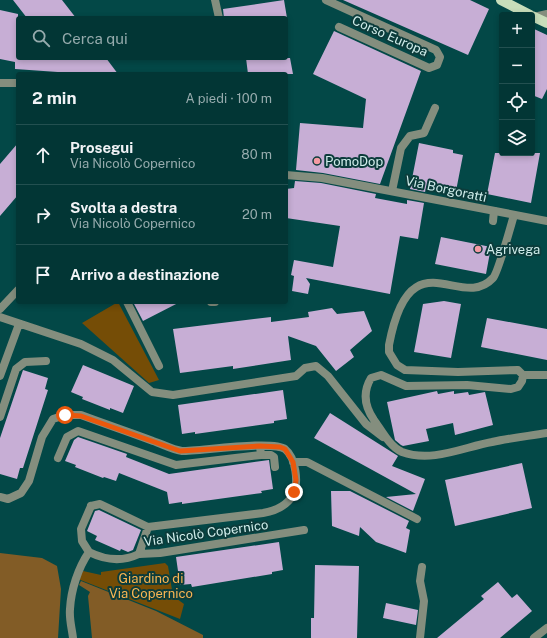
<!DOCTYPE html>
<html lang="it">
<meta charset="utf-8">
<style>
body{margin:0;font-family:"Public Sans",sans-serif;background:#0c3e3d;color:#f1f3f6}
.controls{position:absolute;right:12px;top:12px;display:grid;overflow:hidden;border-radius:4px;box-shadow:0 2px 6px #0003}
.controls button{width:36px;height:36px;display:grid;place-items:center;padding:0;border:0;border-bottom:1px solid #235050;background:#023635;color:#f1f3f6;font:20px sans-serif}
.stop{position:absolute;width:12px;height:12px;margin:-9px;border:3px solid #ea580c;border-radius:50%;background:#fff}
.stop.end{background:#ea580c;border-color:#fff;box-shadow:0 1px 4px #0008}
.list{margin:0;padding:0;list-style:none}
h2{display:flex;justify-content:space-between;align-items:center;height:52px;margin:0;padding:0 16px;font-size:17px}
h2 small{font-size:13px;font-weight:400;color:#96abad}
.list li{display:grid;grid-template-columns:26px 1fr auto;gap:12px;align-items:center;box-sizing:border-box;height:60px;padding:0 16px;border-top:1px solid #235050}
.list b{display:block;font-size:15px;white-space:nowrap}
.list p{margin:0;font-size:13px;white-space:nowrap;color:#96abad}
.list em{font-size:13px;font-style:normal;color:#96abad}
.icon{flex:none;width:22px;height:22px;fill:none;stroke:currentColor;stroke-width:2;stroke-linecap:round;stroke-linejoin:round}
.map{position:relative;flex:none;width:547px;height:638px;overflow:hidden}
.search{position:absolute;background:#023635;box-shadow:0 2px 6px #0003;left:16px;top:16px;width:272px;height:44px;display:flex;align-items:center;gap:10px;box-sizing:border-box;padding:0 14px;border-radius:4px;color:#96abad;font-size:15px}
.panel{position:absolute;background:#023635;box-shadow:0 2px 6px #0003;left:16px;top:72px;width:272px;height:232px;border-radius:4px}
.map>svg:first-child{display:block}
.green{fill:#754d06}
.forest{fill:#825c26}
.building{fill:#c7aed5}
.lines{fill:none;stroke-linecap:round;stroke-linejoin:round}
.service{stroke:#848e7e;stroke-width:8}
.pedestrian{stroke:#848e7e;stroke-width:8}
.minor{stroke:#848e7e;stroke-width:8}
.tertiary{stroke:#848e7e;stroke-width:8}
.primary{stroke:#c8debb;stroke-width:10}
.route{stroke:#ea580c;stroke-width:5}
.poi-dot{fill:#f49aa3;stroke:#0c3c3b;stroke-width:1.5}
.labels{text-anchor:middle;dominant-baseline:central;stroke-width:4;stroke-linejoin:round;paint-order:stroke}
.street-label{font-size:13px;fill:#d0edeb;stroke:#0c3c3b}
.poi-label{font-size:13px;fill:#d0edeb;stroke:#0c3c3b;text-anchor:start}
.park-label{font-size:13px;fill:#fab653;stroke:#0c3c3b}
</style>
<div class="map">
<svg width="547" height="638" viewBox="0 0 547 638">
<rect width="100%" height="100%" fill="#034847"/>
<!-- green -->
<path class="green" d="M 118,302 L 159,380 L 149,383 L 82,323 Z
M 165,563 L 168,566 L 173,596 L 184,604 L 180,619 L 78,579 L 83,571 L 101,575 L 101,572 Z"/>
<!-- forest -->
<path class="forest" d="M 0,553 L 42,558 L 57,566 L 61,589 L 58,638 L 0,638 Z
M 81,581 L 156,611 L 203,635 L 203,638 L 92,638 L 88,596 L 90,592 L 79,585 Z"/>
<!-- building -->
<path class="building" d="M 13,0 L 62,0 L 76,18 L 27,18 Z
M 284,0 L 287,18 L 224,18 L 223,9 Z
M 343,0 L 470,0 L 489,9 L 468,55 Z
M 0,10 L 18,14 L 18,58 L 106,58 L 118,74 L 86,74 L 15,69 L 15,62 L 0,59 Z
M 532,28 L 547,35 L 547,89 L 542,99 L 532,95 Z
M 334,31 L 421,71 L 380,184 L 323,173 L 296,170 L 300,123 L 363,128 L 366,99 L 313,74 Z
M 246,58 L 290,58 L 293,74 L 248,74 Z
M 18,143 L 18,195 L 0,216 L 0,164 Z
M 419,143 L 453,150 L 453,153 L 463,155 L 456,191 L 427,185 L 425,192 L 410,189 Z
M 495,153 L 540,153 L 531,203 L 487,194 Z
M 295,181 L 321,183 L 376,194 L 375,198 L 407,204 L 407,200 L 424,203 L 418,239 L 400,236 L 390,294 L 306,278 L 310,284 L 308,294 L 292,291 L 294,276 L 291,275 L 294,260 L 333,267 L 340,226 L 286,218 L 286,189 L 294,188 Z
M 441,237 L 491,247 L 486,274 L 435,264 Z
M 444,301 L 461,304 L 451,358 L 414,352 L 423,304 Z
M 133,302 L 180,302 L 143,321 Z
M 332,308 L 337,314 L 364,311 L 372,331 L 350,350 L 354,357 L 336,371 L 316,346 L 288,336 L 291,360 L 233,369 L 233,366 L 180,373 L 173,329 L 271,317 L 271,322 L 309,317 L 308,312 Z
M 487,318 L 547,329 L 547,360 L 481,347 Z
M 83,365 L 134,386 L 123,413 L 110,408 L 110,410 L 82,399 L 83,397 L 71,392 Z
M 23,370 L 48,378 L 45,389 L 48,390 L 23,468 L 20,468 L 17,479 L 0,474 L 0,438 Z
M 283,390 L 287,419 L 274,421 L 274,423 L 231,429 L 195,434 L 195,432 L 182,434 L 178,405 Z
M 437,391 L 438,394 L 454,391 L 454,394 L 468,392 L 469,395 L 485,392 L 493,425 L 455,435 L 453,423 L 426,429 L 429,441 L 403,446 L 401,445 L 395,440 L 387,402 Z
M 330,413 L 398,456 L 392,466 L 425,479 L 413,511 L 386,497 L 416,494 L 314,438 Z
M 78,437 L 127,454 L 126,457 L 169,474 L 269,460 L 273,489 L 261,491 L 262,493 L 182,504 L 182,502 L 169,504 L 167,492 L 119,473 L 116,481 L 104,477 L 103,478 L 75,467 L 76,465 L 65,461 L 74,440 Z
M 522,463 L 532,508 L 455,526 L 445,480 Z
M 331,491 L 350,491 L 409,521 L 406,528 L 410,530 L 406,553 L 376,542 L 360,527 L 359,536 L 332,526 Z
M 99,510 L 141,530 L 133,550 L 128,552 L 121,549 L 120,551 L 95,540 L 97,536 L 87,531 L 95,511 Z
M 279,542 L 283,570 L 272,572 L 272,574 L 192,587 L 191,584 L 180,585 L 176,557 Z
M 315,565 L 359,566 L 357,638 L 311,638 L 311,618 L 314,618 Z
M 498,582 L 512,598 L 517,594 L 532,611 L 500,638 L 437,638 L 484,599 L 481,596 Z
M 386,603 L 418,610 L 416,625 L 383,618 Z"/>
<g class="lines">
<!-- service -->
<path class="service" d="M 326,0 L 436,50 L 440,57 L 437,65 L 429,68 L 339,27
M 534,17 L 547,14
M 493,221 L 494,211
M 523,375 L 547,375
M 261,455 L 271,455 L 274,457 L 275,467
M 89,552 L 82,541 L 81,529 L 91,506
M 73,638 C 72,629 69,619 70,609 C 71,590 78,568 89,552 C 105,560 122,562 139,554"/>
<!-- pedestrian -->
<path class="pedestrian" d="M 127,302 L 159,366"/>
<!-- minor -->
<path class="minor" d="M 215,0 L 219,18
M 392,191 L 401,148 L 410,136 L 424,133 L 435,108
M 514,215 C 511,225 498,273 493,278 C 461,313 410,234 389,345 L 389,352 L 397,365 L 405,370 L 458,372 L 518,370 L 523,375 L 522,381 L 518,387 L 511,389 L 467,385 L 406,386 L 381,375 L 371,378 C 362,393 365,407 374,420 C 382,431 390,447 402,452 C 432,463 464,447 492,442 C 510,438 529,436 547,433
M 211,302 L 215,302
M 0,309 L 18,290
M 0,317 L 81,344 L 113,360 L 152,392 L 173,395 L 296,376 L 305,368 L 316,366 L 328,376 L 366,424 L 383,437
M 0,376 L 19,324
M 0,417 L 16,369 L 25,362 L 46,361
M 58,458 L 67,437 L 78,431 L 176,465 L 261,455 L 260,446
M 293,462 L 307,462 L 417,519
M 0,497 L 8,499 L 21,493 L 29,481 L 42,437 L 53,419 L 65,415 L 81,415 C 105,424 129,432 153,441 C 162,444 173,450 182,451 C 201,451 273,440 285,449 C 296,458 299,483 293,495 C 286,507 275,511 263,513 L 148,527 L 100,504 L 91,506
M 148,527 L 139,554 L 160,553 L 304,530
M 420,638 L 424,601 L 420,581 L 422,567
M 534,638 L 547,628"/>
<!-- tertiary -->
<path class="tertiary" d="M 0,83 L 18,83
M 286,175 L 322,178 L 547,221"/>
<!-- primary -->
<path class="primary" d="M 501,0 L 530,15
M 532,16 L 547,23"/>
</g>
<g class="lines">
<!-- route -->
<path class="route" d="M 65,415 L 81,416 L 180,451 L 260,446 L 280,447 L 285,449 L 293,462 L 296,480 L 294,492"/>
</g>
<!-- markers -->
<g class="poi-dot">
<circle cx="317" cy="161" r="4"/>
<circle cx="478" cy="249" r="4"/>
</g>
<g class="labels">
<!-- street labels -->
<g class="street-label">
<text transform="translate(390 36) rotate(24)">Corso Europa</text>
<text transform="translate(446 189) rotate(12)">Via Borgoratti</text>
<text transform="translate(206 533) rotate(-8)">Via Nicolò Copernico</text>
</g>
<!-- poi labels -->
<g class="poi-label">
<text x="325" y="161">PomoDop</text>
<text x="486" y="249">Agrivega</text>
</g>
<!-- park labels -->
<g class="park-label">
<text x="151" y="578">Giardino di<tspan x="151" dy="15">Via Copernico</tspan></text>
</g>
</g>
</svg>
<div class="controls">
<button>+</button>
<button>−</button>
<button><svg class="icon" aria-label="locate" viewBox="0 0 24 24"><circle cx="12" cy="12" r="6"/><path d="M12 2v4M12 18v4M2 12h4M18 12h4"/></svg></button>
<button><svg class="icon" aria-label="layers" viewBox="0 0 24 24"><path d="M12 4l9 5-9 5-9-5zM3 14l9 5 9-5"/></svg></button>
</div>
<div class="stop" style="left:65px;top:415px"></div>
<div class="stop end" style="left:294px;top:492px"></div>
<div class="search"><svg class="icon" aria-label="search" viewBox="0 0 24 24"><circle cx="10" cy="10" r="6"/><path d="M15 15l6 6"/></svg>Cerca qui</div>
<section class="panel">
<h2>2 min<small>A piedi · 100 m</small></h2>
<ul class="list">
<li><svg class="icon" aria-label="ahead" viewBox="0 0 24 24"><path d="M12 20V5M6 11l6-6 6 6"/></svg><div><b>Prosegui</b><p>Via Nicolò Copernico</p></div><em>80 m</em></li>
<li><svg class="icon" aria-label="right" viewBox="0 0 24 24"><path d="M7 20v-9h11M14 6l5 5-5 5"/></svg><div><b>Svolta a destra</b><p>Via Nicolò Copernico</p></div><em>20 m</em></li>
<li><svg class="icon" aria-label="arrive" viewBox="0 0 24 24"><path d="M6 21V4h12l-3 4 3 4H6"/></svg><div><b>Arrivo a destinazione</b></div></li>
</ul>
</section>
</div>
